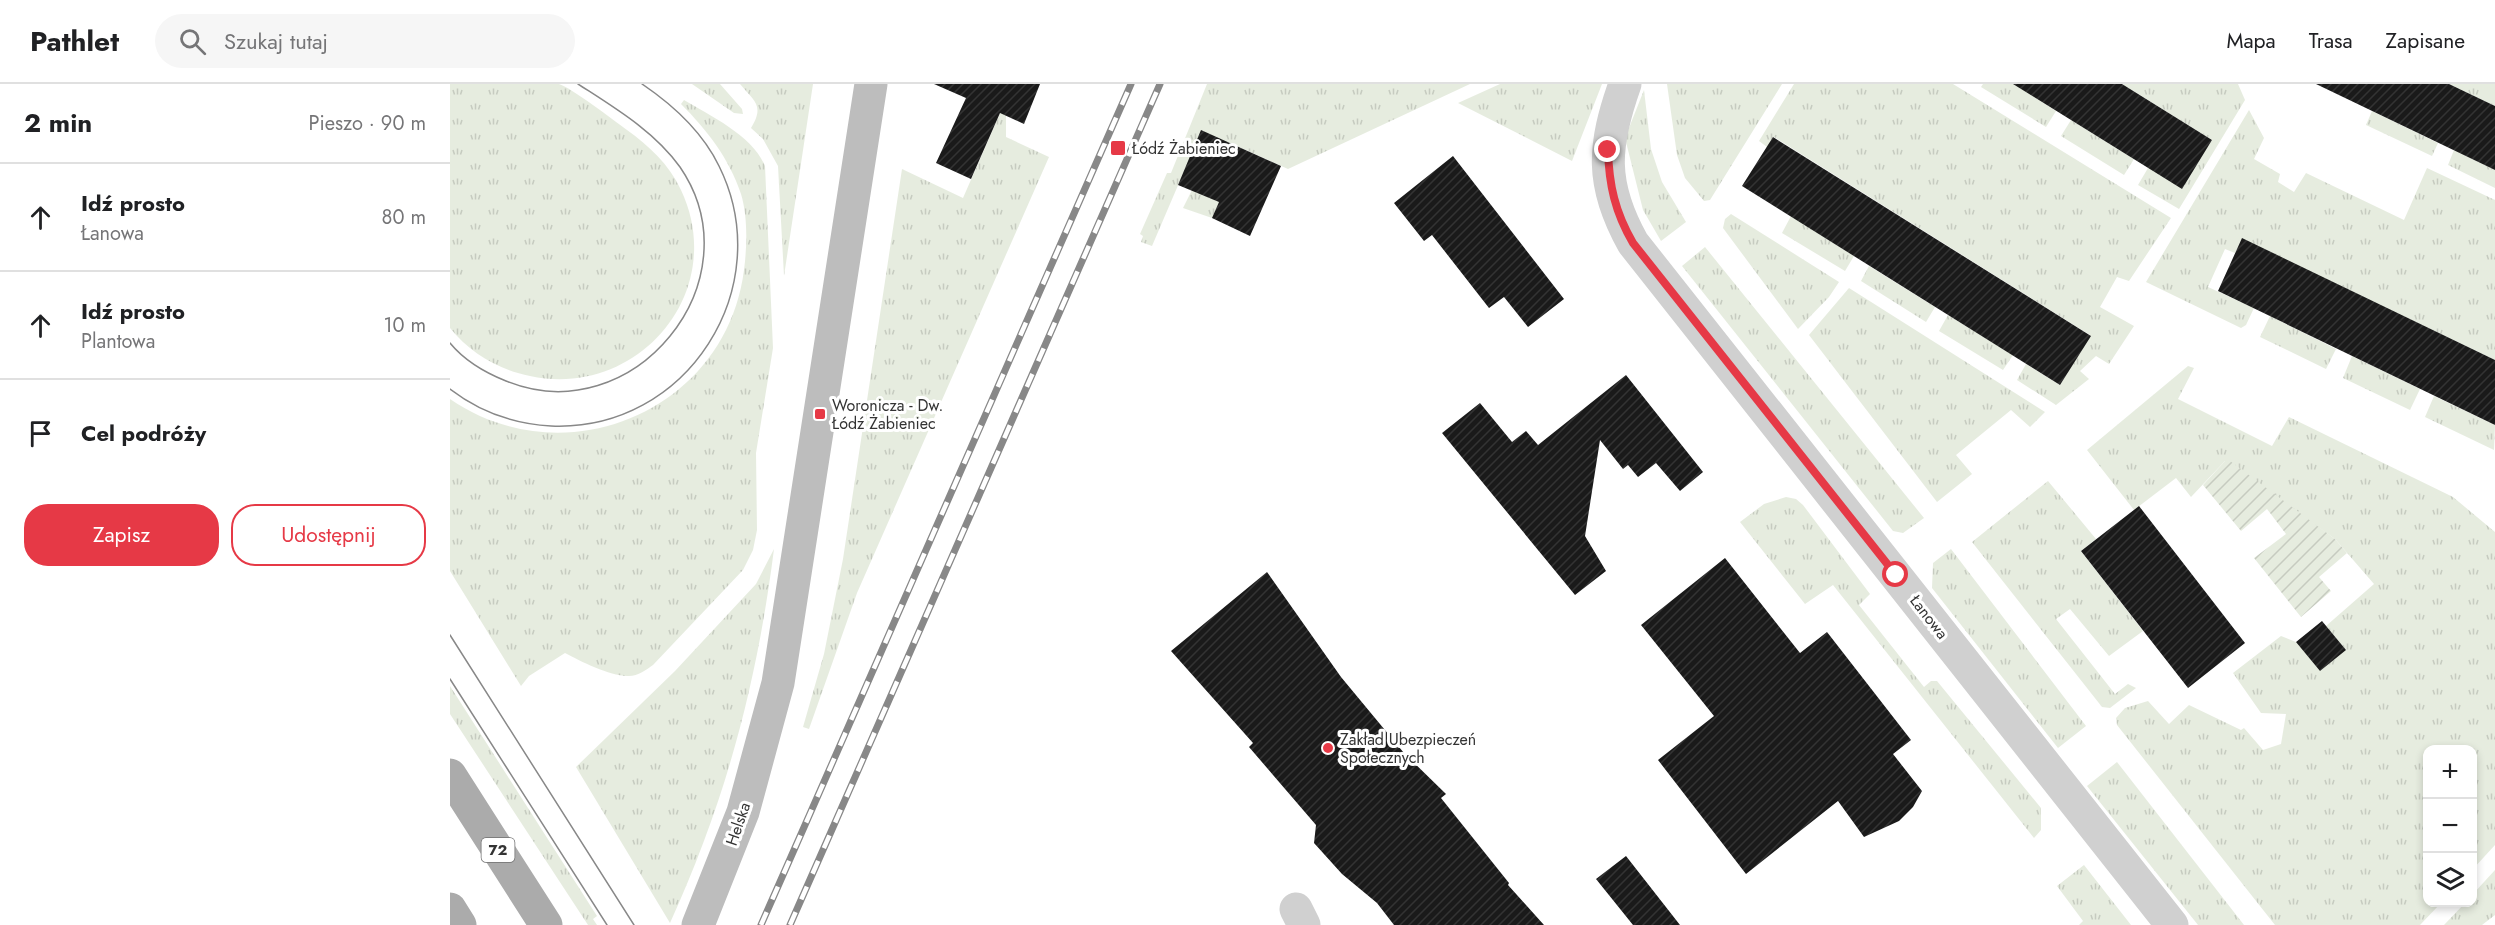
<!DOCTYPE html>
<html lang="pl">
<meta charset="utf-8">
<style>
body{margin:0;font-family:Jost,sans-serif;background:#f6f6f6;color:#202124}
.controls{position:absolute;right:18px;bottom:18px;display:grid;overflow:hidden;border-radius:12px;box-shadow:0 3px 9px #0003}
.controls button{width:54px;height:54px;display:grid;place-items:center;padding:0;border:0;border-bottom:2px solid #e0e0e0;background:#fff;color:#202124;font:30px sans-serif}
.stop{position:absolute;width:18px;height:18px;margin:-14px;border:4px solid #e63946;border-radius:50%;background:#fff}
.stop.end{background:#e63946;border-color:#fff;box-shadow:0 2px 6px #0008}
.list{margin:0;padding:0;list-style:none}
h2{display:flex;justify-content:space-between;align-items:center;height:78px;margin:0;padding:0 24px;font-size:26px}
h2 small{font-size:20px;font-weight:400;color:#757577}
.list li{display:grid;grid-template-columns:39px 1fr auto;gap:18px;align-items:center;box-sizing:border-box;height:108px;padding:0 24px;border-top:2px solid #e0e0e0}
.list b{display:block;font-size:22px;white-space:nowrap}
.list p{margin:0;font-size:20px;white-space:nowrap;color:#757577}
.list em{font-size:20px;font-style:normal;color:#757577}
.actions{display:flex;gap:12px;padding:18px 24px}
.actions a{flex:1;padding:14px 0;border:2px solid #e63946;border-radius:24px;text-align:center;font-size:21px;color:#e63946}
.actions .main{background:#e63946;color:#fff}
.icon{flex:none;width:33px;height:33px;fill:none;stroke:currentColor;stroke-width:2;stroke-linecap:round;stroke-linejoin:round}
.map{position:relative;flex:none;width:2045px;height:841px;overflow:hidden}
header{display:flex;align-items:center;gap:36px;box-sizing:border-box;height:84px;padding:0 30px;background:#fff;border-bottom:2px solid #e0e0e0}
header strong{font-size:28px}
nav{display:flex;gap:33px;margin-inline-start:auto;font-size:21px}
.search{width:420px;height:54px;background:#f6f6f6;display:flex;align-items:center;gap:15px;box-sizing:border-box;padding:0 21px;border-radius:33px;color:#757577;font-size:22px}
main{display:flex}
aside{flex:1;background:#fff}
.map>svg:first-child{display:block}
.grass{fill:url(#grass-tufts)}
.garden{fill:url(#garden-furrows)}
.building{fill:url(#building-hatch)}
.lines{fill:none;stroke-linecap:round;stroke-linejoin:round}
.street{stroke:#d0d0d0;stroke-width:33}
.secondary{stroke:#bdbdbd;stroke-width:33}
.primary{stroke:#ababab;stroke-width:33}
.tram{stroke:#888;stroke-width:1.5}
.rail-casing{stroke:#888;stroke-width:7}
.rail{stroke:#fff;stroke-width:4.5;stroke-dasharray:14;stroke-linecap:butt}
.route{stroke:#e63946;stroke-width:8}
.poi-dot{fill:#e63946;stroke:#fff;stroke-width:2}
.labels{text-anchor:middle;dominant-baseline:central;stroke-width:6;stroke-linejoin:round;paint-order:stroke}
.shield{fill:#fff;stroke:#707070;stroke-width:1.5}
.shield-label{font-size:15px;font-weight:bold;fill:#333}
.poi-label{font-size:16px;fill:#333;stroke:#fff;text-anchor:start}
.street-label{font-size:16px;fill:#333;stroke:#fff}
</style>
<header>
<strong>Pathlet</strong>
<div class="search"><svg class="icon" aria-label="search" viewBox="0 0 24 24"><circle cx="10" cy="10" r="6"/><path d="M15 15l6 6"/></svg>Szukaj tutaj</div>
<nav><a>Mapa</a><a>Trasa</a><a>Zapisane</a></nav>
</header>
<main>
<aside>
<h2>2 min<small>Pieszo · 90 m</small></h2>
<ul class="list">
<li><svg class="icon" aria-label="ahead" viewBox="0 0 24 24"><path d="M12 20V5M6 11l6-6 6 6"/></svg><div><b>Idź prosto</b><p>Łanowa</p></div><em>80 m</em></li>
<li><svg class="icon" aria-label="ahead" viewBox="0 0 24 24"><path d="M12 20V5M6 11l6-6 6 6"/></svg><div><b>Idź prosto</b><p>Plantowa</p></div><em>10 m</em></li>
<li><svg class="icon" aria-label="arrive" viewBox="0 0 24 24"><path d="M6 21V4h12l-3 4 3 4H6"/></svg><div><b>Cel podróży</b></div></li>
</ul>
<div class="actions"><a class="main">Zapisz</a><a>Udostępnij</a></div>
</aside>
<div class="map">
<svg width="2045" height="841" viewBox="0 0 2045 841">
<defs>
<pattern id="grass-tufts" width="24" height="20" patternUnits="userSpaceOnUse" patternTransform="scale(1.5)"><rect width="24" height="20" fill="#e6ecdf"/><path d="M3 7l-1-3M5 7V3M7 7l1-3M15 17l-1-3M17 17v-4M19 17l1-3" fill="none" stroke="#c6cbc0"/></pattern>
<pattern id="garden-furrows" width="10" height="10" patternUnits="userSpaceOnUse" patternTransform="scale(1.5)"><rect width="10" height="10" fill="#e6ecdf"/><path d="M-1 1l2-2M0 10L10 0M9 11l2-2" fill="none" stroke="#c6cbc0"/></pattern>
<pattern id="building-hatch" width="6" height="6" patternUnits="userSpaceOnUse" patternTransform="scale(1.5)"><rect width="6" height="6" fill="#1a1a1a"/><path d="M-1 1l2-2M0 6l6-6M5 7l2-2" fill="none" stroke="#333"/></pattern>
</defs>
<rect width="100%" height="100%" fill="#fff"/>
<!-- grass -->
<path class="grass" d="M 0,0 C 27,0 55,0 82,0 C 90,0 101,0 109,0 C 120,3 165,37 177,46 C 199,62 219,80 231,106 C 279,208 188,315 80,292 C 49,286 20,269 0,244 Z
M 242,0 L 270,0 L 292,25 L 293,30 L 284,29 Z
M 290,0 L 363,0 L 334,192 L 328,82 L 313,55 L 301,44 C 315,21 304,17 290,0 Z
M 757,0 L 1020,0 L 838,85 L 780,59 L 776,103 L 762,134 L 733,124 L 742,106 L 735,85 L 702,162 L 691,158 L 693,152 L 690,150 L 717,89 L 721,89 Z
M 1050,0 L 1152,0 L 1122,77 L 1008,19 Z
M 1217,0 L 1332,0 L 1260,116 L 1254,117 L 1235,94 L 1227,71 Z
M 1344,0 L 1503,0 L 1721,134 L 1679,197 L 1667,193 L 1650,223 L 1684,242 L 1659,280 L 1646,272 L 1630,287 L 1639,295 L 1606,321 L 1567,296 L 1576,280 L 1610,301 L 1640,251 L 1324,53 L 1317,63 L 1309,57 Z
M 1533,0 L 1564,0 L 1606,27 L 1596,43 L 1531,3 Z
M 1672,0 L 1788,0 L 1795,16 L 1729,125 L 1688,101 L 1698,84 L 1762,56 Z
M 1999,0 L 2045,0 L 2045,22 Z
M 1194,6 L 1201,65 L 1212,98 L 1236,138 L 1211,157 L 1193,126 L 1175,54 Z
M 234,16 C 261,32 303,52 315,82 L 323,264 L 306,369 L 307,446 L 303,466 L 293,486 L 203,581 C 196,586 187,593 177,592 C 160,592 130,577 115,569 L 79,592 L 71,602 L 0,487 L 0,315 C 115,394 276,327 294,186 C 297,163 298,133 291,110 C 279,74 257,46 231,20 Z
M 1799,26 L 1814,54 L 1804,75 L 1830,90 L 1828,98 L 1844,108 L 1856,89 L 1954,136 L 1977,84 L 2045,116 L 2045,276 L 1792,155 L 1785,169 L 1775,165 L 1758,203 L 1804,224 L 1796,241 L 1791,244 L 1696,198 Z
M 551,27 L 556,29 L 556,53 L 599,73 L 407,509 L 359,645 L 353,643 L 374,570 L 393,475 L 452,85 L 513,114 Z
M 1922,27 L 1988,59 L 1982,72 L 1916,41 Z
M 1621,36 L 1684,75 L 1674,91 L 1611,52 Z
M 2004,66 L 2045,86 L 2045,104 L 1998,81 Z
M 1281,130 L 1389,198 L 1379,213 L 1348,245 L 1273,144 L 1275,135 Z
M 1341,132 L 1404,172 L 1395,187 L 1332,149 Z
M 1255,163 L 1474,434 L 1453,449 L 1443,447 L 1232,182 Z
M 1419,182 L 1485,223 L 1476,238 L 1411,197 Z
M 1399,204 L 1595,328 L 1580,343 L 1561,326 L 1506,371 L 1522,390 L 1487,418 L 1359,251 Z
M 1498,231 L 1563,271 L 1553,286 L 1489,247 Z
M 1820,232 L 1886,265 L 1876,285 L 1810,253 Z
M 1902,272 L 1970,305 L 1960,326 L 1893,294 Z
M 1738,282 L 1744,284 L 1728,315 L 1822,362 L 1839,333 L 2003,413 L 2045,448 L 2045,761 L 2023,785 L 2022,666 L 1978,666 L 1978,818 L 1991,819 L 1970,841 L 1825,841 L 1667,641 L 1666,634 L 1675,624 L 1698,617 L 1719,640 L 1739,621 L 1791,646 L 1794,644 L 1813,666 L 1831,660 L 1836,630 L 1811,629 L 1783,589 L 1831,552 L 1846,558 L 1896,566 L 1876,542 L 1924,500 L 1885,455 L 1775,377 L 1741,413 L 1726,394 L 1684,426 L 1637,366 Z
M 1984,312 L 2045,341 L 2044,366 L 1975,333 Z
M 1598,397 L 1646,455 L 1631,467 L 1693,547 L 1659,572 L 1620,525 L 1606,535 L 1665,610 L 1678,600 L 1686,604 L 1660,624 L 1652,623 L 1522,458 Z
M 1336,413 L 1346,415 L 1353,421 L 1420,510 L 1409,521 L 1474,603 L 1481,597 L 1487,597 L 1591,724 L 1591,746 L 1584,754 L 1383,501 L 1355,520 L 1290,438 L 1314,420 Z
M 324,465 C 307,599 276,716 220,839 L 126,683 L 225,587 L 306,500 Z
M 1501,465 L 1636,642 L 1608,664 L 1482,504 L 1483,479 Z
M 0,602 L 147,832 L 143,835 L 147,841 L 138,841 L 0,630 Z
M 1667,678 L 1794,841 L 1748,841 L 1637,702 Z
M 1634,781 L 1681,841 L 1629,841 L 1633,837 L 1607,802 Z
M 2045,786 L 2045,831 L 2032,841 L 1994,841 L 2015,819 L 2022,818 L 2023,810 Z"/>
<!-- garden -->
<path class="garden" d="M 1775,377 L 1780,377 L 1885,455 L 1897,469 L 1869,493 L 1881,507 L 1851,533 L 1804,474 L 1836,450 L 1817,425 L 1791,447 L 1753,401 Z"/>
<!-- building -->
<path class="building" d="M 484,0 L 590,0 L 574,40 L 550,29 L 521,95 L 486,79 L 516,14 Z
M 1563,0 L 1672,0 L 1762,56 L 1732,105 Z
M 1866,0 L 1999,0 L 2045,22 L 2045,86 Z
M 751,46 L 831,82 L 800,152 L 762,134 L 769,118 L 728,101 Z
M 1323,53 L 1641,252 L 1610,301 L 1292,102 Z
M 1003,72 L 1114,215 L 1078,243 L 1054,213 L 1039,224 L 982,151 L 974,157 L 944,119 Z
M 1792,154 L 2045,276 L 2045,341 L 1768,207 Z
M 1176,291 L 1253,388 L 1230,407 L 1206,379 L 1188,393 L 1178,381 L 1173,385 L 1150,356 L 1135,452 L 1156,487 L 1125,511 L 992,349 L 1030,319 L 1062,358 L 1076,347 L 1088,361 Z
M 1689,422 L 1795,559 L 1738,604 L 1631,467 Z
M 1275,474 L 1350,569 L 1377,548 L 1461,656 L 1443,670 L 1472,707 L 1463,723 L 1449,737 L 1414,753 L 1388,717 L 1296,790 L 1208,676 L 1264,632 L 1191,541 Z
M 817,488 L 891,593 L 954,669 L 996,710 L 991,714 L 1059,799 L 1058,801 L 1094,841 L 944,841 L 927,819 L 892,790 L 864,759 L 866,741 L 799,663 L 803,659 L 721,567 Z
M 1872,537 L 1896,566 L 1870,587 L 1846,558 Z
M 1176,772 L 1230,841 L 1183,841 L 1146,795 Z"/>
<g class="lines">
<!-- street -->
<path class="street" d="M 1175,0 C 1153,62 1150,100 1183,159 L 1722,841
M 846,825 L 854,841"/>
<!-- secondary -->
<path class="secondary" d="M 248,841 L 293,728 L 328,599 L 421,0"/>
<!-- primary -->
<path class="primary" d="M 0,691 L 96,841
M 0,825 L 10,841"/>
<!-- tram -->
<path class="tram" d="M 0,259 C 14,276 36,289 56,297 C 183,349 308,197 230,83 C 204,47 165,24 128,0
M 0,305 C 30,328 64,340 101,342 C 237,348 329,203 269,82 C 252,47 223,21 192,0
M 0,551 L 184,841
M 0,595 L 157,841"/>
<defs>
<path id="rail" d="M 311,841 L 681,0
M 340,841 L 710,0"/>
</defs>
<!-- rail casing -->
<use href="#rail" class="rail-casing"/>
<!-- rail -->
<use href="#rail" class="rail"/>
</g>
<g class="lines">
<!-- route -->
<path class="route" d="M 1158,66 C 1159,101 1165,128 1183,159 L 1446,491"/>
</g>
<!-- markers -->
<g class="poi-dot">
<rect x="660" y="56" width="16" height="16" rx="3"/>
<rect x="364" y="324" width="12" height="12" rx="3"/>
<circle cx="878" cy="664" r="6"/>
</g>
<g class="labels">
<!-- shield labels -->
<rect class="shield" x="31.5" y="754" width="33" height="24" rx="4.5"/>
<g class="shield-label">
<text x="48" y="766">72</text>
</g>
<!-- poi labels -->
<g class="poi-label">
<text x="682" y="64">Łódź Żabieniec</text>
<text x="382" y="321">Woronicza - Dw.<tspan x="382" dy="18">Łódź Żabieniec</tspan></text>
<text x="890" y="655">Zakład Ubezpieczeń<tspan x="890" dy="18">Społecznych</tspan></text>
</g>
<!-- street labels -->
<g class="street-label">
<text transform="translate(1479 533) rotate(52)">Łanowa</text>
<text transform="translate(288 740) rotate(-71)">Helska</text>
</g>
</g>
</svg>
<div class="controls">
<button>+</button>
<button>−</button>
<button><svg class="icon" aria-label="layers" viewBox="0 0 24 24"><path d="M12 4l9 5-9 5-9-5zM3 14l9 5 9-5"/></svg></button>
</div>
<div class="stop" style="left:1446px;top:491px"></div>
<div class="stop end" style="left:1158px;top:66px"></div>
</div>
</main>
